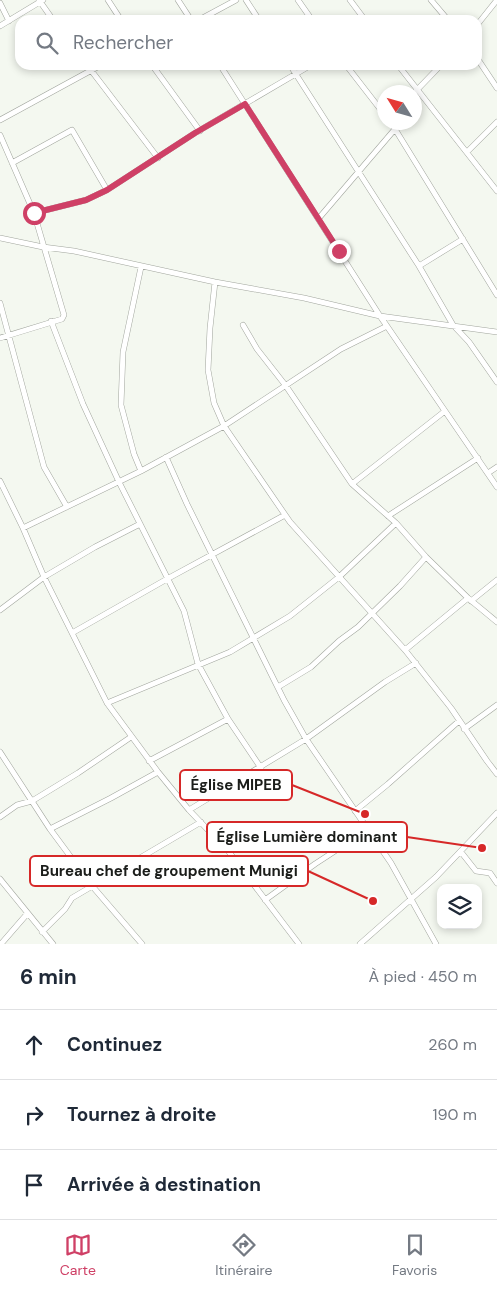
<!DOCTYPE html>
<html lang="fr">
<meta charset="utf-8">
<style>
body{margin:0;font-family:"DM Sans",sans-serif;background:#f6f6f7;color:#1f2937}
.controls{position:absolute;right:15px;bottom:15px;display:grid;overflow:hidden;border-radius:10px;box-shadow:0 2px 8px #0003}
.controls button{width:45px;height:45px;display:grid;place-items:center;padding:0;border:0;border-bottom:1px solid #e0e1e3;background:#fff;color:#1f2937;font:25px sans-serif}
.compass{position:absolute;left:377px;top:85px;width:45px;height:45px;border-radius:50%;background:#fff;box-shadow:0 2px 8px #0003;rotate:307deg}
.stop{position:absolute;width:15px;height:15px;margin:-11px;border:4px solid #cf4066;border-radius:50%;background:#fff}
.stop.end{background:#cf4066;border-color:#fff;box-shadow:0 1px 5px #0008}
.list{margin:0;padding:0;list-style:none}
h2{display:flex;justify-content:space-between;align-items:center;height:65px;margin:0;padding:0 20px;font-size:21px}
h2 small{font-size:16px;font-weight:400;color:#747a83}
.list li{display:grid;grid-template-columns:32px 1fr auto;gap:15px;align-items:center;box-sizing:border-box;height:70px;padding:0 20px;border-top:1px solid #e0e1e3}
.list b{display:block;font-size:19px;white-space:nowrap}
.list em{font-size:16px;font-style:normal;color:#747a83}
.icon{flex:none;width:28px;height:28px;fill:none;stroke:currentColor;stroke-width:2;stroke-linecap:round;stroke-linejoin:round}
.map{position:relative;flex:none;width:497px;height:944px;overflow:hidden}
.search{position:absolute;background:#fff;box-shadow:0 2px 8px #0003;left:15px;right:15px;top:15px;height:55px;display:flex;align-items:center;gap:12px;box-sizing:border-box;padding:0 18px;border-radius:15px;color:#747a83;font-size:19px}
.sheet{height:275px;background:#fff}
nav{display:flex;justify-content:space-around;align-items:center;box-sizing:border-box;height:70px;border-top:1px solid #e0e1e3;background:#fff;font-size:14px;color:#747a83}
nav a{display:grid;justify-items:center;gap:2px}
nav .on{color:#cf4066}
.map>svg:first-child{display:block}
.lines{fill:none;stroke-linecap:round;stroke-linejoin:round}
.minor-casing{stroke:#a1a59d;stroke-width:6}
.minor{stroke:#fff;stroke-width:5}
.route{stroke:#cf4066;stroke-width:6}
.leader{fill:none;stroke:#d62828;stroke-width:2}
.callout-dot{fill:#d62828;stroke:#fff;stroke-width:2}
.callout{fill:#fff;stroke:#d62828;stroke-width:2}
.callout-label{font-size:15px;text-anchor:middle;font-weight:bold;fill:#1b1d1a}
</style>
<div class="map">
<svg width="497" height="944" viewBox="0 0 497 944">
<rect width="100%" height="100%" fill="#f4f8f0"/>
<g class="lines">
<defs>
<path id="minor" d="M 39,0 L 53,20
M 108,0 L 121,20
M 178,0 L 191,20
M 246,0 L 259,20
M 298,0 L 312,20
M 350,0 L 365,20
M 431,0 L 448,20
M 0,3 L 9,21
M 199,20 L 236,0
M 477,25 L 497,0
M 0,26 L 43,0
M 477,58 L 497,88
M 87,65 L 158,158
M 152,65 L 200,131
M 220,65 L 380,316 L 497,487
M 290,65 L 419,266 L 453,325 L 469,342 L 497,382
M 346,65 L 384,114
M 398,65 L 497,191
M 415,92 L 441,65
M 0,120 L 101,65
M 395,129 L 497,295
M 0,135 L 34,213 L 64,315 L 62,319 L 0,338
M 467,152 L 497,122
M 12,163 L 72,130 L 107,190
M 34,213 L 86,200 L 107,190 L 195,133 L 311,65
M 319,218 L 395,129 L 391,122
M 0,238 L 43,247 L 74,251 L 215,282 L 304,298 L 380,316 L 497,332
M 419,266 L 463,239
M 141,267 L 123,352 L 121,405 L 134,454 L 141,471
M 215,282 L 210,328 L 208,370 L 214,403 L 224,426 L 290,522 L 405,650 L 451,708 L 487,761 L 497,774
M 0,303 L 44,467 L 67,507
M 51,321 L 83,404 L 119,482 L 184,611 L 198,664 L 228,719 L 261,768
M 243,325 L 257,349 L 286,386 L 352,484 L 396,523 L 426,557 L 468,598 L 497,622
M 166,457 L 187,504 L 284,700 L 306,739 L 391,863 L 436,944
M 488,473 L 497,467
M 0,481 L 23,528 L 44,577 L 107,703 L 158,772 L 189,810 L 229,852 L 299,944
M 352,484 L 445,411
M 388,516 L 478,458
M 23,528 L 141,471 L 224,426 L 341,349 L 387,326
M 471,601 L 497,580
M 0,610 L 44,577 L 95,547 L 140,524
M 72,633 L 167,579 L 285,515
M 405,650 L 468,598
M 278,687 L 311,667 L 339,641 L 358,627 L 400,586 L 426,557
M 107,703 L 230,652 L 290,616 L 339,577 L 396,523
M 464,729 L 497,705
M 0,752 L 50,829 L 93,887 L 142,944
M 149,761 L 228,719
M 189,810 L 306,739 L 385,682 L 416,663
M 355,811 L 388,784 L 459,721
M 0,817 L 17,805 L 32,801 L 78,773 L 131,737
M 50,829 L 111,798 L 158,772
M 461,852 L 476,871 L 490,873 L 497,883
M 0,879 L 53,944
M 265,900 L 315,864 L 367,830
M 42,932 L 65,909 L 72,898 L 201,822
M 1,944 L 27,914
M 360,944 L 436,877 L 497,813"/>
</defs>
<!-- minor casing -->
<use href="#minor" class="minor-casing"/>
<!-- minor -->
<use href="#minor" class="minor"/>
</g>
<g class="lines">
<!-- route -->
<path class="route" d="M 34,213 L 86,200 L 107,190 L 195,133 L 245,104 L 339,251"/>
</g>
<!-- callouts -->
<path class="leader" d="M365 814L292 785M482 848L407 837M373 901L308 871"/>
<g class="callout-dot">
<circle cx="365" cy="814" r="5"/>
<circle cx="482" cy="848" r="5"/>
<circle cx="373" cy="901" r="5"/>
</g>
<g class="callout">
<rect x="180" y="770" width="112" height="30" rx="5"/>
<rect x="207" y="822" width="200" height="30" rx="5"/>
<rect x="30" y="856" width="278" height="30" rx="5"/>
</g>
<g class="callout-label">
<text x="236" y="790">Église MIPEB</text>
<text x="307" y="842">Église Lumière dominant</text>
<text x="169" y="876">Bureau chef de groupement Munigi</text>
</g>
</svg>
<div class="controls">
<button><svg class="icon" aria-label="layers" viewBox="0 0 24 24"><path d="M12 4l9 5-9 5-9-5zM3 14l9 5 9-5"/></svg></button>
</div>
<svg class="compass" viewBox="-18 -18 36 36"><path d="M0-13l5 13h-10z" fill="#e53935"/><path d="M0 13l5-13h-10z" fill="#747a83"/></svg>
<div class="stop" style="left:34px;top:213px"></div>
<div class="stop end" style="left:339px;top:251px"></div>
<div class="search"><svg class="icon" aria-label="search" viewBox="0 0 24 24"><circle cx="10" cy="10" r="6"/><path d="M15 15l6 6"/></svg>Rechercher</div>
</div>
<section class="sheet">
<h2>6 min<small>À pied · 450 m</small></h2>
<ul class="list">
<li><svg class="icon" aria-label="ahead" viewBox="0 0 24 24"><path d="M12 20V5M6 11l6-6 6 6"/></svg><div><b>Continuez</b></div><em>260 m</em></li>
<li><svg class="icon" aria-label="right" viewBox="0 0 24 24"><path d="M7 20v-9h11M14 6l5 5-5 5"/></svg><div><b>Tournez à droite</b></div><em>190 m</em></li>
<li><svg class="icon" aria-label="arrive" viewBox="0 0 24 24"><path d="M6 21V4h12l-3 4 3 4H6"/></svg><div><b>Arrivée à destination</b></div></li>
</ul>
</section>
<nav>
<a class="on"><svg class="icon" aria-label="map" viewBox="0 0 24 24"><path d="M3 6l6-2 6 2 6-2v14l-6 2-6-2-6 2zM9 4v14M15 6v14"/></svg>Carte</a>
<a><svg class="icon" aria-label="directions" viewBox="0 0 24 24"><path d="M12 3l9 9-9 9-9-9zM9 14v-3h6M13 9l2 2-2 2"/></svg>Itinéraire</a>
<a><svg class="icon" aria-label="saved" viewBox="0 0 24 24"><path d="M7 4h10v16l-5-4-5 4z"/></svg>Favoris</a>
</nav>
